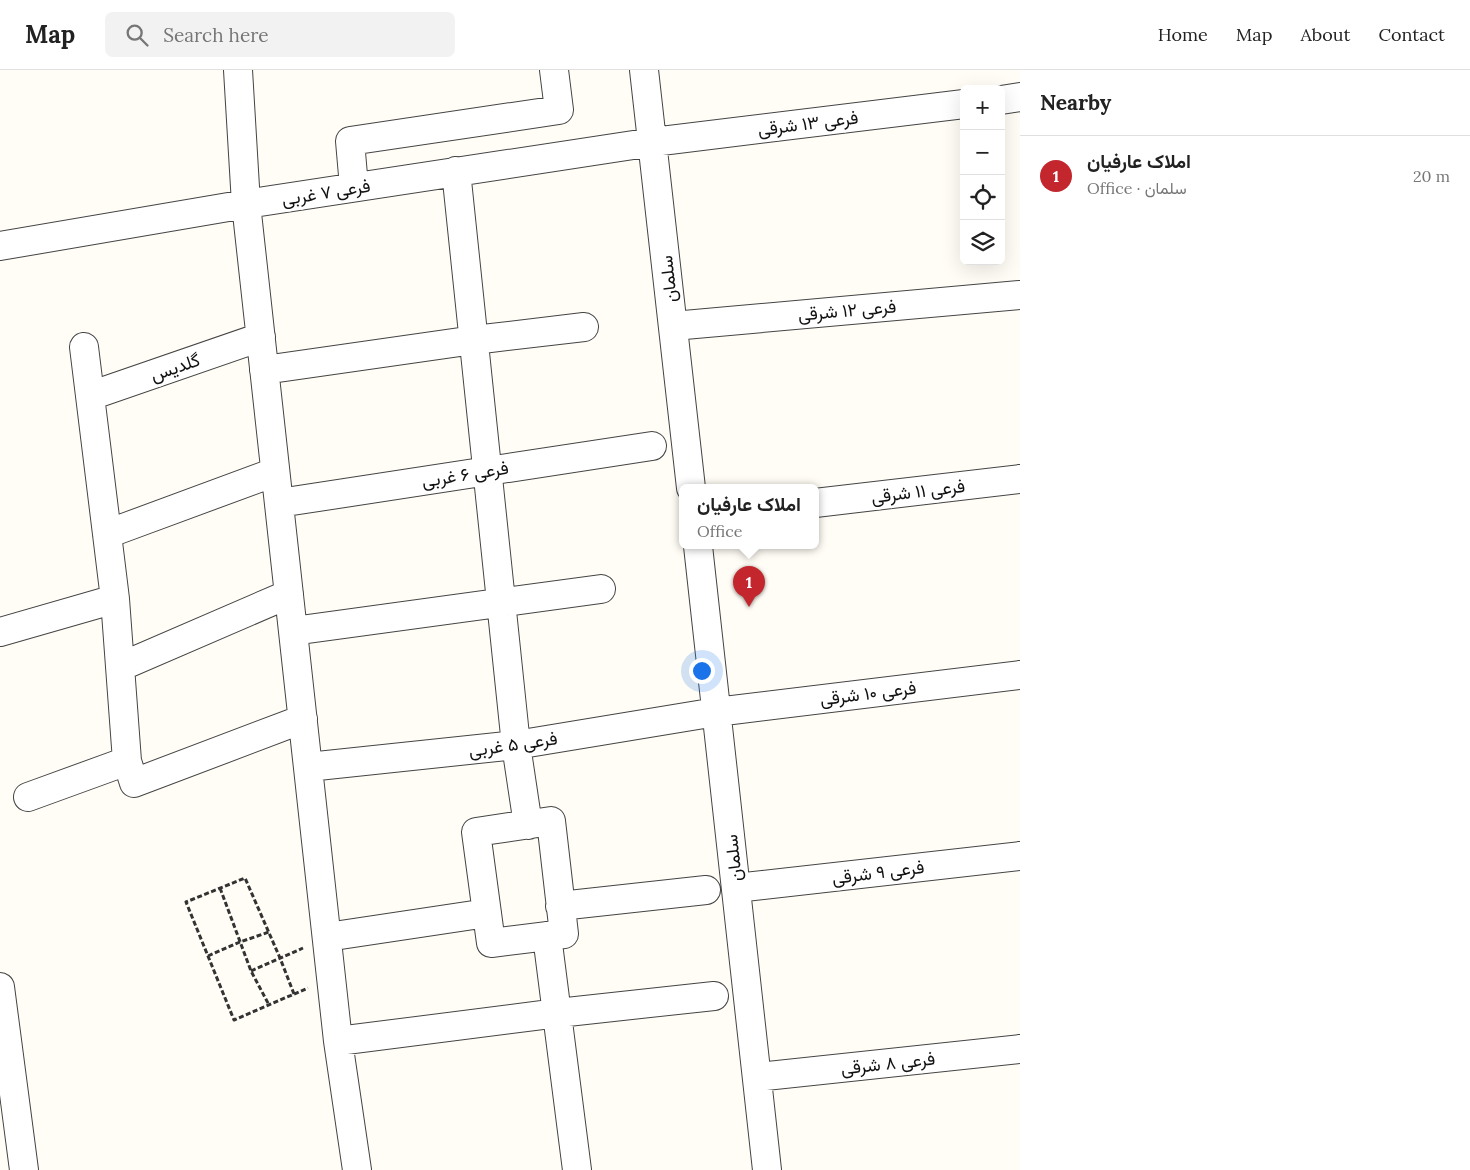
<!DOCTYPE html>
<meta charset="utf-8">
<style>
body{margin:0;font-family:Lora,Vazirmatn,serif;background:#f2f2f2;color:#222}
.controls{position:absolute;right:15px;top:15px;display:grid;overflow:hidden;border-radius:8px;box-shadow:0 5px 20px #0002}
.controls button{width:45px;height:45px;display:grid;place-items:center;padding:0;border:0;border-bottom:1px solid #e0e0e0;background:#fff;color:#222;font:25px sans-serif}
.you{position:absolute;left:701px;top:600px;width:18px;height:18px;margin:-12px;border:4px solid #fff;border-radius:50%;background:#1a73e8;box-shadow:0 0 0 8px #1a73e833}
.badge{display:grid;place-items:center;width:32px;height:32px;border-radius:50%;background:#c4262e;color:#fff;font-size:16px;font-weight:700}
.pin{position:absolute;translate:-50% -41px;filter:drop-shadow(0 1px 2px #0008)}
.pin::after{content:'';position:absolute;top:26px;width:18px;height:15px;background:inherit;clip-path:polygon(0 0,100% 0,50% 100%)}
.popup{position:absolute;left:679px;top:414px;width:140px;height:65px;box-sizing:border-box;display:grid;place-content:center;border-radius:8px;background:#fff;filter:drop-shadow(0 1px 4px #0005);font-size:16px;white-space:nowrap;color:#767676}
.popup b{font-size:19px;color:#222}
.popup::after{content:'';position:absolute;left:50%;top:100%;margin-left:-10px;border:10px solid transparent;border-top-color:#fff}
.list{margin:0;padding:0;list-style:none}
h2{display:flex;justify-content:space-between;align-items:center;height:65px;margin:0;padding:0 20px;font-size:21px}
h2 small{font-size:16px;font-weight:400;color:#767676}
.list li{display:grid;grid-template-columns:32px 1fr auto;gap:15px;align-items:center;box-sizing:border-box;height:80px;padding:0 20px;border-top:1px solid #e0e0e0}
.list b{display:block;font-size:19px;white-space:nowrap}
.list p{margin:0;font-size:16px;white-space:nowrap;color:#767676}
.list em{font-size:16px;font-style:normal;color:#767676}
.icon{flex:none;width:28px;height:28px;fill:none;stroke:currentColor;stroke-width:2;stroke-linecap:round;stroke-linejoin:round}
.map{position:relative;flex:none;width:1020px;height:1100px;overflow:hidden}
header{display:flex;align-items:center;gap:30px;box-sizing:border-box;height:70px;padding:0 25px;background:#fff;border-bottom:1px solid #e0e0e0}
header strong{font-size:24px}
nav{display:flex;gap:28px;margin-inline-start:auto;font-size:18px}
.search{width:350px;height:45px;background:#f2f2f2;display:flex;align-items:center;gap:12px;box-sizing:border-box;padding:0 18px;border-radius:8px;color:#767676;font-size:19px}
main{display:flex}
aside{flex:1;background:#fff}
.map>svg:first-child{display:block}
.lines{fill:none;stroke-linecap:round;stroke-linejoin:round}
.minor-casing{stroke:#444;stroke-width:30}
.path{stroke:#333;stroke-width:3;stroke-dasharray:5 2.5;stroke-linecap:butt}
.minor{stroke:#fff;stroke-width:28}
.labels{text-anchor:middle;dominant-baseline:central;stroke-width:5;stroke-linejoin:round;paint-order:stroke}
.street-label{font-size:18px;fill:#111;stroke:#fff}
</style>
<header>
<strong>Map</strong>
<div class="search"><svg class="icon" aria-label="search" viewBox="0 0 24 24"><circle cx="10" cy="10" r="6"/><path d="M15 15l6 6"/></svg>Search here</div>
<nav><a>Home</a><a>Map</a><a>About</a><a>Contact</a></nav>
</header>
<main>
<div class="map">
<svg width="1020" height="1100" viewBox="0 0 1020 1100">
<rect width="100%" height="100%" fill="#fffdf5"/>
<g class="lines">
<defs>
<path id="minor" d="M 238,0 L 246,134 L 338,971 L 357,1100
M 644,0 L 691,418
M 1001,30 L 1020,27
M 456,101 L 516,675 L 528,755
M 354,117 L 350,71 L 559,40 L 554,0
M 0,176 L 246,134 L 653,72 L 964,34
M 673,256 L 1020,225
M 84,277 L 115,529 L 127,691 L 134,713 L 303,649
M 264,300 L 474,270 L 584,257
M 90,326 L 261,267
M 279,433 L 652,376
M 815,433 L 1020,409
M 107,464 L 275,402
M 698,476 L 767,1100
M 293,561 L 601,519
M 0,562 L 115,529
M 120,597 L 289,524
M 308,697 L 516,675 L 716,642 L 1020,605
M 28,727 L 127,691
M 551,751 L 564,864 L 491,873 L 476,762 Z
M 736,818 L 1020,786
M 560,836 L 706,820
M 547,866 L 577,1100
M 327,867 L 487,843
M 0,917 L 24,1100
M 338,971 L 558,943 L 714,926
M 757,1007 L 1020,979"/>
</defs>
<!-- minor casing -->
<use href="#minor" class="minor-casing"/>
<!-- path -->
<path class="path" d="M 220,818 L 251,901 L 269,935
M 208,886 L 240,872 L 269,862
M 251,901 L 303,878
M 294,924 L 280,888 L 245,808 L 186,832 L 234,950 L 308,918"/>
<!-- minor -->
<use href="#minor" class="minor"/>
</g>
<g class="labels">
<!-- street labels -->
<g class="street-label">
<text transform="translate(808 53) rotate(-7)">فرعی ۱۳ شرقی</text>
<text transform="translate(326 122) rotate(-9)">فرعی ۷ غربی</text>
<text transform="translate(668 209) rotate(-96)">سلمان</text>
<text transform="translate(847 240) rotate(-5)">فرعی ۱۲ شرقی</text>
<text transform="translate(175 297) rotate(-19)">گلدیس</text>
<text transform="translate(465 404) rotate(-9)">فرعی ۶ غربی</text>
<text transform="translate(918 421) rotate(-7)">فرعی ۱۱ شرقی</text>
<text transform="translate(868 623) rotate(-7)">فرعی ۱۰ شرقی</text>
<text transform="translate(513 674) rotate(-8)">فرعی ۵ غربی</text>
<text transform="translate(733 788) rotate(-96)">سلمان</text>
<text transform="translate(878 802) rotate(-7)">فرعی ۹ شرقی</text>
<text transform="translate(888 993) rotate(-6)">فرعی ۸ شرقی</text>
</g>
</g>
</svg>
<div class="controls">
<button>+</button>
<button>−</button>
<button><svg class="icon" aria-label="locate" viewBox="0 0 24 24"><circle cx="12" cy="12" r="6"/><path d="M12 2v4M12 18v4M2 12h4M18 12h4"/></svg></button>
<button><svg class="icon" aria-label="layers" viewBox="0 0 24 24"><path d="M12 4l9 5-9 5-9-5zM3 14l9 5 9-5"/></svg></button>
</div>
<div class="you"></div>
<div class="pin badge" style="left:749px;top:537px">1</div>
<div class="popup"><b>املاک عارفیان</b>Office</div>
</div>
<aside>
<h2>Nearby<small></small></h2>
<ul class="list">
<li><span class="badge">1</span><div><b>املاک عارفیان</b><p>Office · سلمان</p></div><em>20 m</em></li>
</ul>
</aside>
</main>
